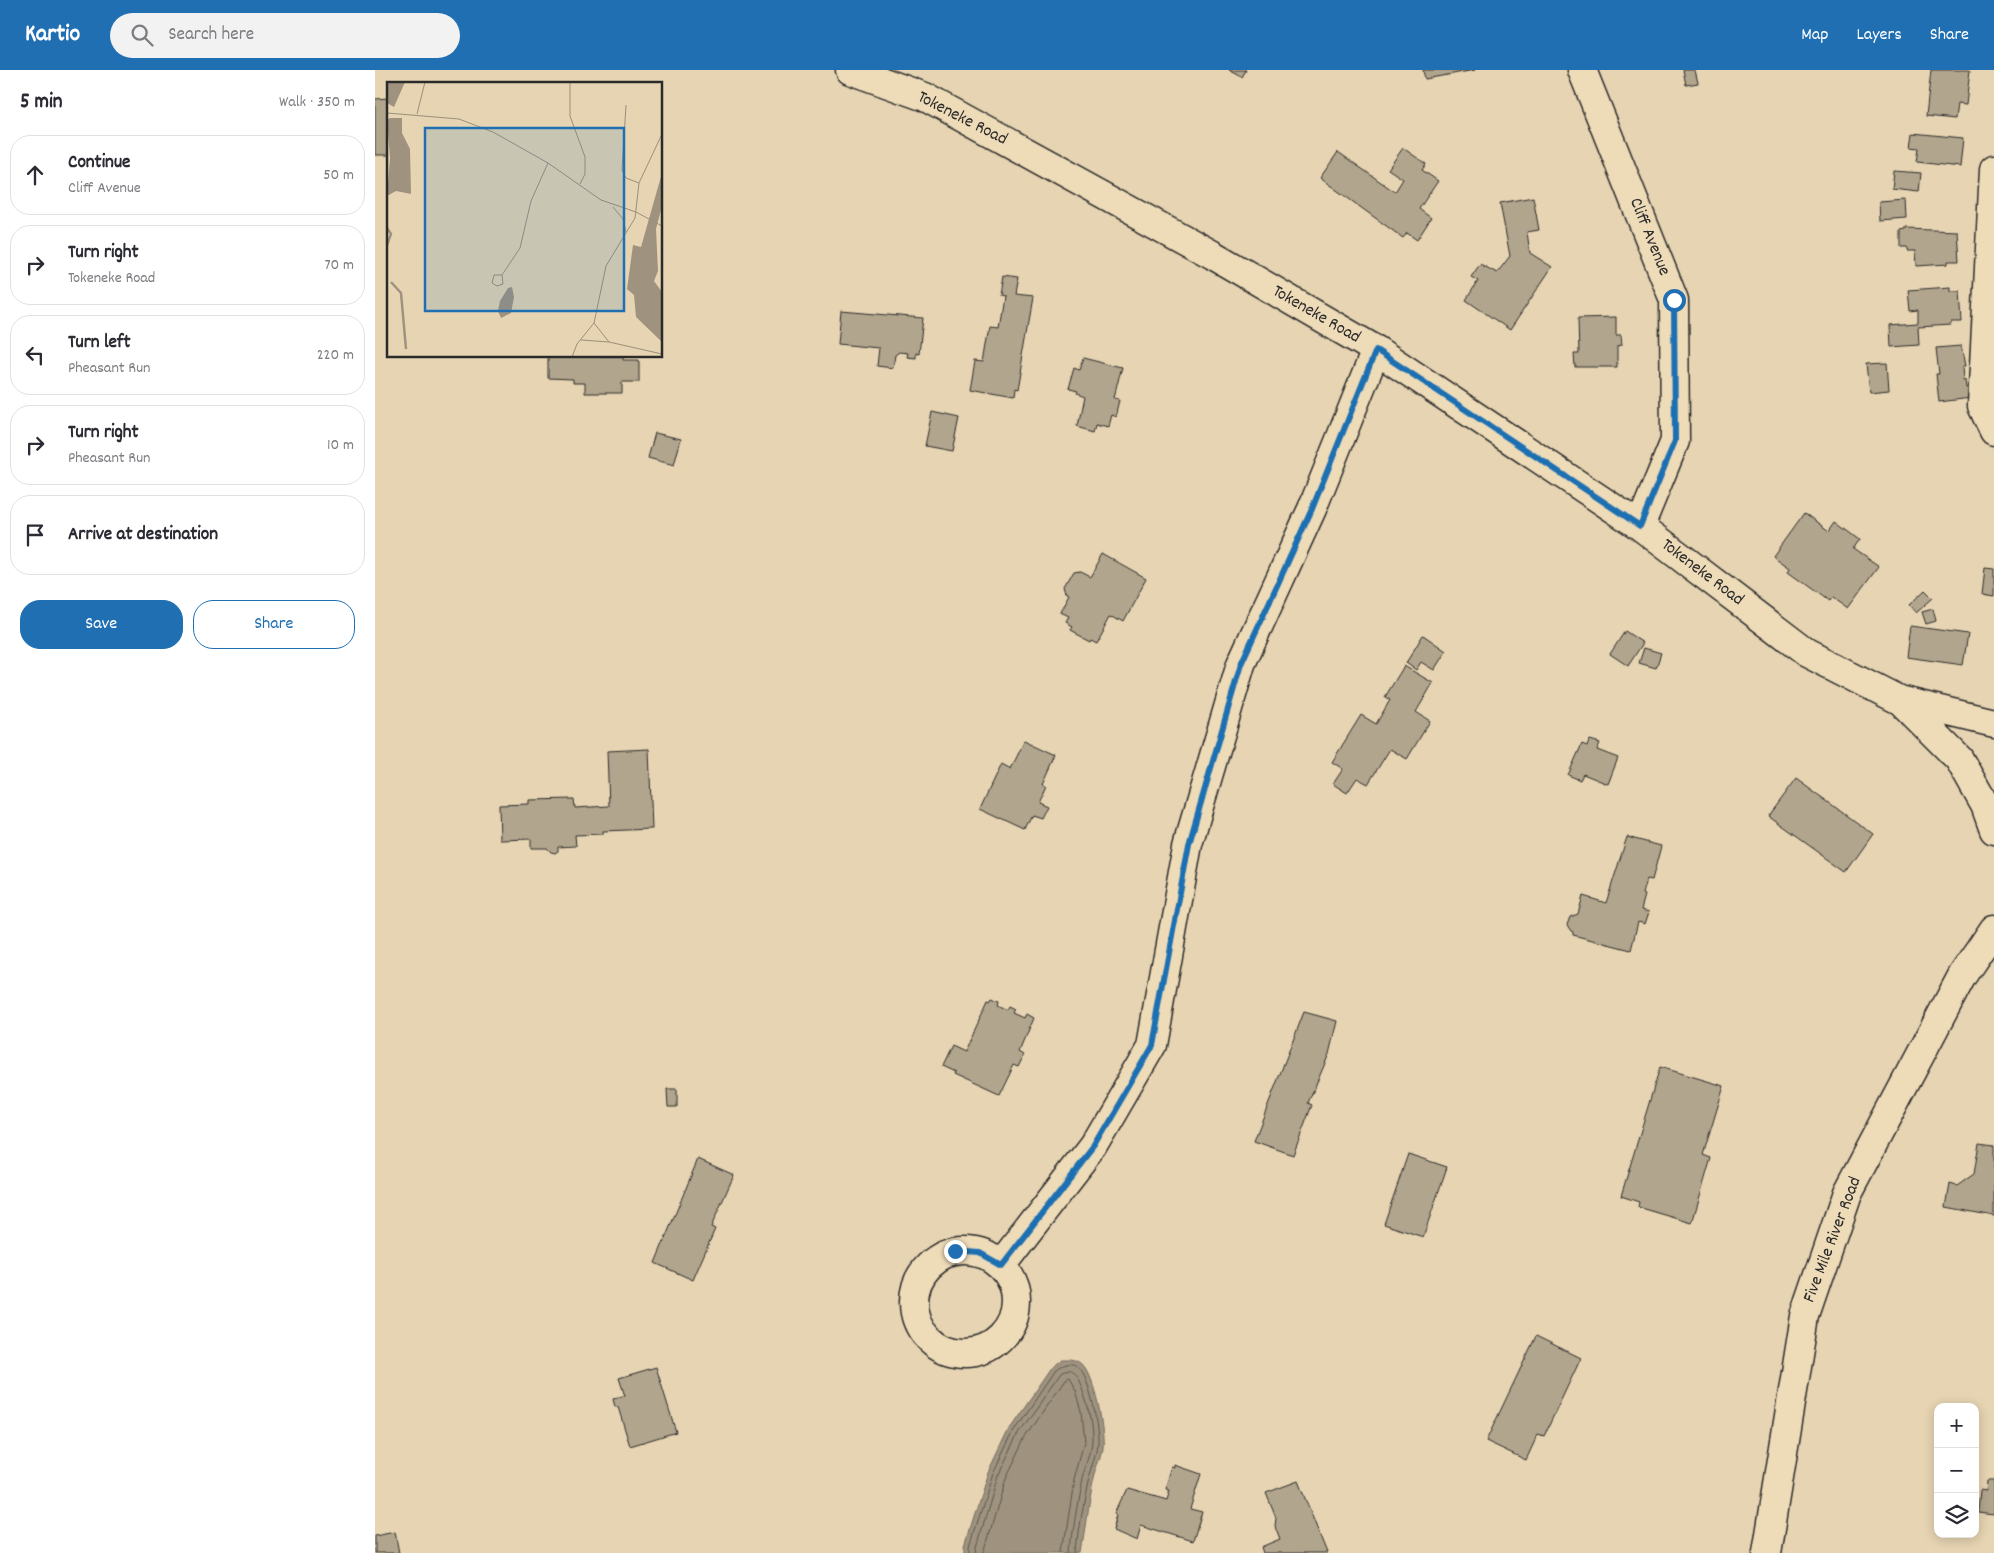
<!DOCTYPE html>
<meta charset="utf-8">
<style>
body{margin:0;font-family:Dekko,sans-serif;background:#f2f2f3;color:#2b2b33}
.controls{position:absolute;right:15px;bottom:15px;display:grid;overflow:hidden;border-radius:10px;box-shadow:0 2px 12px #0003}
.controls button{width:45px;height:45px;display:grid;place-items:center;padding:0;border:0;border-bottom:1px solid #e1e1e2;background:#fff;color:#2b2b33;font:25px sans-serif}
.stop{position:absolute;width:15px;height:15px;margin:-11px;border:4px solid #1f6fb2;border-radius:50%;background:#fff}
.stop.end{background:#1f6fb2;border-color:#fff;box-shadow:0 1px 5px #0008}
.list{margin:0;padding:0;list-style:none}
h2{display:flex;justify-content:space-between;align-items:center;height:65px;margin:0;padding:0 20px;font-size:21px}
h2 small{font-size:16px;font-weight:400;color:#7c7c81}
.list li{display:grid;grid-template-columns:32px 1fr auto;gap:15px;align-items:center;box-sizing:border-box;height:80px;margin:0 10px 10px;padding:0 10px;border:1px solid #e1e1e2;border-radius:20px}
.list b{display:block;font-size:19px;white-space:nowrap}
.list p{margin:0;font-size:16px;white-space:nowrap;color:#7c7c81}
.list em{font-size:16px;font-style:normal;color:#7c7c81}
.actions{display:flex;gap:10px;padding:15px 20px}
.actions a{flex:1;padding:11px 0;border:1px solid #1f6fb2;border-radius:20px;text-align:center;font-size:18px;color:#1f6fb2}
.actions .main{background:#1f6fb2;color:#fff}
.icon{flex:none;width:28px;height:28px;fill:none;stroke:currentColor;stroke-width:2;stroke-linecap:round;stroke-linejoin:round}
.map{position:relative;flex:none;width:1619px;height:1483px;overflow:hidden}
header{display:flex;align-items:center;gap:30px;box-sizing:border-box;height:70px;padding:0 25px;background:#1f6fb2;color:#fff}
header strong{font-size:24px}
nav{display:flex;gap:28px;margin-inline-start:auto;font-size:18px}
.search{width:350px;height:45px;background:#f2f2f3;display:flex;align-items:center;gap:12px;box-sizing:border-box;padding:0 18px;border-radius:28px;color:#7c7c81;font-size:19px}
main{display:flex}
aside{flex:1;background:#fff}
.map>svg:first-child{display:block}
.water{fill:#9f937f;stroke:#71695d}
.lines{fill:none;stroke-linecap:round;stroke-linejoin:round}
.shore{stroke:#59554d;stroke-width:1}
.building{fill:#b2a58d;stroke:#2b2b2b}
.street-casing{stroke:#2b2b2b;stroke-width:31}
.secondary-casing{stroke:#2b2b2b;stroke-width:31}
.street{stroke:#eedbb8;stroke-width:28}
.secondary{stroke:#eedbb8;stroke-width:28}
.route{stroke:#1f6fb2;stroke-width:6}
.labels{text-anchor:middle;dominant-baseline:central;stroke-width:4;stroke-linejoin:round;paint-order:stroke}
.street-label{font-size:18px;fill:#2b2b2b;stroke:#eedbb8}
.inset-river{fill:none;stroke:#9f937f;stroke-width:2.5}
.inset-road{fill:none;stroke:#9b907c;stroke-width:1}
.view{fill:#1f6fb2;fill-opacity:0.15;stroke:#1f6fb2;stroke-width:2.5}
.inset-edge{fill:none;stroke:#2b2b2b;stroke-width:2.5}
</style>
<header>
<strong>Kartio</strong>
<div class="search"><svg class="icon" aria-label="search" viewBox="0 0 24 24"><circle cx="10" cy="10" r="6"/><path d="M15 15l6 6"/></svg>Search here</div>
<nav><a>Map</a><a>Layers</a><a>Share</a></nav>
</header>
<main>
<aside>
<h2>5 min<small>Walk · 350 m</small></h2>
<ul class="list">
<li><svg class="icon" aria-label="ahead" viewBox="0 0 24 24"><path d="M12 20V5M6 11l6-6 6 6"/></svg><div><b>Continue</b><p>Cliff Avenue</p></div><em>50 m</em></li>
<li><svg class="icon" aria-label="right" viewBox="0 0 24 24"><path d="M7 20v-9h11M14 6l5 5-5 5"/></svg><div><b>Turn right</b><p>Tokeneke Road</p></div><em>70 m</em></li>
<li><svg class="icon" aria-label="left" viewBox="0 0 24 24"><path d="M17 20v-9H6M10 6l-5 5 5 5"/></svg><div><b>Turn left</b><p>Pheasant Run</p></div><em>220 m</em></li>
<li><svg class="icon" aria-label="right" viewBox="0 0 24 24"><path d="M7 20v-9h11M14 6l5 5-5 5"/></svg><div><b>Turn right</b><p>Pheasant Run</p></div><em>10 m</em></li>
<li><svg class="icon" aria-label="arrive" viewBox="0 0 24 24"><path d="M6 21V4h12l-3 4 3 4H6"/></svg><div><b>Arrive at destination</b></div></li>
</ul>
<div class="actions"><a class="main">Save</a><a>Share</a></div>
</aside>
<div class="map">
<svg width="1619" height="1483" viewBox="0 0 1619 1483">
<rect width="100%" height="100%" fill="#e6d4b2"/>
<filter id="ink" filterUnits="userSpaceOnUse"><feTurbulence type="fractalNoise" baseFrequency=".02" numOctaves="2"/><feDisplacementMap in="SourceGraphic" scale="10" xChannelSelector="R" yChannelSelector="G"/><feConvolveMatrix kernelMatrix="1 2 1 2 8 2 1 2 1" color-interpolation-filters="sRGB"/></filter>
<g filter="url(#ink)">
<!-- water -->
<path class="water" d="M 686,1290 C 693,1290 702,1289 708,1295 C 720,1306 730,1360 728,1377 C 726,1389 720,1401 718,1414 C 713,1437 711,1460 707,1483 L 590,1483 L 590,1475 L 613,1402 L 634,1358 L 676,1297 Z"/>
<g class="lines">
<!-- shore -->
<path class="shore" d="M 595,1483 L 595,1476 L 618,1403 L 639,1360 L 679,1301 C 686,1296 696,1291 704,1298 C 715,1309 724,1357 723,1373 C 722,1385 717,1398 714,1410 C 709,1430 703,1463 702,1483
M 601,1483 L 602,1477 L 623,1405 L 644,1363 L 684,1305 C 694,1298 699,1302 704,1312 C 712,1329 718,1353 717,1372 C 716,1385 710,1398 707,1410 C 703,1430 697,1463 696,1483
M 609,1483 L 631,1408 L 651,1367 L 689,1311 L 693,1309 L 700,1321 L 706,1342 L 709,1373 L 699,1410 L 688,1483"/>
</g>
<!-- building -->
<path class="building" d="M 854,0 L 871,0 L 867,7 Z
M 1048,0 L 1100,0 L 1050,9 Z
M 1308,0 L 1320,0 L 1323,13 L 1311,15 Z
M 1556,0 L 1595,0 L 1591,35 L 1582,34 L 1580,49 L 1551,46 Z
M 14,28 L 14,85 L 0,85 L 0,29 Z
M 1538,63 L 1588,68 L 1585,97 L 1542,92 L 1544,78 L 1536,77 Z
M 1028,78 L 1051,94 L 1047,100 L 1063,111 L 1044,139 L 1056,148 L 1042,170 L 1032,163 L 1028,168 L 945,108 L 963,82 L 1020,122 L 1028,109 L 1013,99 Z
M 1519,101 L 1546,103 L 1544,122 L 1517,119 Z
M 1158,127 L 1164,160 L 1152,162 L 1155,183 L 1177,197 L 1135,260 L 1091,230 L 1103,211 L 1096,207 L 1105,194 L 1122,203 L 1135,186 L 1125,133 Z
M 1531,130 L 1532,149 L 1505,151 L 1504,132 Z
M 1531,159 L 1582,161 L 1584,191 L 1573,191 L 1573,194 L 1541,196 L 1540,181 L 1532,181 L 1532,178 L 1526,178 L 1526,162 L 1531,161 Z
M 627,207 L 642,209 L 639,226 L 658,228 L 642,320 L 639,319 L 638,328 L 595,320 L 600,291 L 609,292 L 615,256 L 623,257 L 628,226 L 624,225 Z
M 1575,217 L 1575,221 L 1585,221 L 1587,252 L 1576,252 L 1576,255 L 1543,257 L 1544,275 L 1516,277 L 1515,255 L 1543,253 L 1543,240 L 1535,241 L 1533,220 Z
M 466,241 L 548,248 L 544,284 L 541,283 L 541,288 L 532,287 L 533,283 L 524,282 L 520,285 L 518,298 L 502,296 L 504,278 L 463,274 Z
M 1241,247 L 1241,265 L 1246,265 L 1247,275 L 1242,276 L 1242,297 L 1200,297 L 1199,284 L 1204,284 L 1203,248 Z
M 1586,276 L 1590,296 L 1587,296 L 1588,310 L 1590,310 L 1591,318 L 1596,317 L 1596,328 L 1564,332 L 1561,304 L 1564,304 L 1561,278 Z
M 173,286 L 248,286 L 248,290 L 264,290 L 264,312 L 247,312 L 247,323 L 210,323 L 210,313 L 198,313 L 198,309 L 173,308 Z
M 708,288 L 748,298 L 740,330 L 745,331 L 741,347 L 736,345 L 733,356 L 722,353 L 720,361 L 702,356 L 708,326 L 700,323 L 701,321 L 693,319 L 699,298 L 704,300 Z
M 1512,293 L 1514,320 L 1494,322 L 1491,294 Z
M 557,342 L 584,348 L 577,381 L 550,376 Z
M 280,363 L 306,369 L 299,395 L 273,388 Z
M 1429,443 L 1454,461 L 1461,451 L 1485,469 L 1478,479 L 1504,497 L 1473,539 L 1456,527 L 1453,531 L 1413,502 L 1415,498 L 1398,486 Z
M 728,484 L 771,508 L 748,551 L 736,544 L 721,571 L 715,568 L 714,570 L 695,560 L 697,557 L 690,553 L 693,548 L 685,544 L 694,527 L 692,526 L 690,519 L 699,503 L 705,502 L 715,507 Z
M 1610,498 L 1619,499 L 1619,526 L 1607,524 Z
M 1550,520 L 1558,528 L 1541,543 L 1534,535 Z
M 1558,539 L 1561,551 L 1551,554 L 1547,542 Z
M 1535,556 L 1593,564 L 1588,595 L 1531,587 Z
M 1250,561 L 1268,573 L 1253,596 L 1235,584 Z
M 1048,565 L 1071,581 L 1059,600 L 1046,592 L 1041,600 L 1031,593 Z
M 1269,578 L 1286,583 L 1281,598 L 1264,593 Z
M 1029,596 L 1058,613 L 1041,642 L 1055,651 L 1032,689 L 1015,679 L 993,714 L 982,708 L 972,723 L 958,714 L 968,699 L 957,692 L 986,645 L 1001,654 L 1015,630 L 1010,627 Z
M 649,670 L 681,685 L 668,714 L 671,715 L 663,732 L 672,736 L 666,748 L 657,745 L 650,760 L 605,739 L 626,694 L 635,699 Z
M 1215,670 L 1225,673 L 1222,680 L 1243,688 L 1233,714 L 1208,704 L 1205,710 L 1193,705 L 1207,674 L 1212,676 Z
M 274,679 L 277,759 L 228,761 L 228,764 L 200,765 L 201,776 L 183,777 L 183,781 L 180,783 L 176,782 L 172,778 L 156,778 L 156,769 L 125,770 L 124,735 L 154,734 L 154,730 L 199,729 L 200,738 L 234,736 L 232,681 Z
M 1421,708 L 1498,764 L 1471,802 L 1393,746 Z
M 1252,767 L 1286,776 L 1277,810 L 1272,809 L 1268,824 L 1270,825 L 1266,840 L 1274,842 L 1270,854 L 1263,852 L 1256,880 L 1198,865 L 1198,862 L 1196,861 L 1192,855 L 1195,847 L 1203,844 L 1208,826 L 1231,833 Z
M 617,928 L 624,931 L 623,935 L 633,940 L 635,936 L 641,939 L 639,943 L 650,948 L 652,944 L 659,948 L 645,982 L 650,985 L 644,997 L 639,995 L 624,1026 L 578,1005 L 579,1003 L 566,997 L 576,976 L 589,982 L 613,930 L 615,931 Z
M 929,942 L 962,951 L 954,984 L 933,1033 L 937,1035 L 918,1085 L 879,1071 Z
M 1285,997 L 1349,1016 L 1328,1085 L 1336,1088 L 1317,1153 L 1263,1137 L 1264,1132 L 1246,1126 Z
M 292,1019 L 302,1019 L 302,1037 L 293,1037 Z
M 1604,1073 L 1619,1075 L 1619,1146 L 1571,1137 L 1575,1114 L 1582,1116 L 1599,1104 Z
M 1033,1084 L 1072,1097 L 1048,1167 L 1009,1154 Z
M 323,1089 L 359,1105 L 336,1157 L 340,1159 L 318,1210 L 280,1193 Z
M 1161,1266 L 1206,1288 L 1169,1366 L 1163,1364 L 1151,1390 L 1111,1371 Z
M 281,1297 L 301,1362 L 255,1376 L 243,1337 L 240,1337 L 238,1329 L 250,1326 L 244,1308 Z
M 800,1395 L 826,1404 L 815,1439 L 827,1442 L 818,1471 L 766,1455 L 762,1469 L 739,1459 L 743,1445 L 741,1444 L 752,1420 L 791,1431 L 794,1421 L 790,1420 L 797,1397 L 800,1398 Z
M 923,1411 L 952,1483 L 888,1483 L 886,1477 L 905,1469 L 900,1456 L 901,1448 L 891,1423 Z
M 1612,1411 L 1619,1411 L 1619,1444 L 1603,1442 L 1605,1420 L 1611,1421 Z
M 20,1462 L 24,1483 L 0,1483 L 0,1466 Z"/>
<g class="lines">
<defs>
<path id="street" d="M 1619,99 L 1607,336 L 1619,361
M539 1232a51 51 0 1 1 102 0a51 51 0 1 1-102 0Z
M 626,1195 L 718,1076 L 777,975 L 813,774 L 866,594 L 937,439 L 1001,280
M 1392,1483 L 1430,1246 L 1472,1123 L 1587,906 L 1619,859"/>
<path id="secondary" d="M 475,0 L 550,27 L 838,185 L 1001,280 L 1265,456 L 1432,583 L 1524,630 L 1619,653
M 1207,0 L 1299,230 L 1300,371 L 1265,456
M 1526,631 L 1584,689 L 1610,735 L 1619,760"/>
</defs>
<!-- street casing -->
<use href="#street" class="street-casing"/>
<!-- secondary casing -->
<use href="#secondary" class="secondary-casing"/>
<!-- street -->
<use href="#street" class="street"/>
<!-- secondary -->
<use href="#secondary" class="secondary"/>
</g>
</g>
<g class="lines" filter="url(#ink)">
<!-- route -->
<path class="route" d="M 580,1181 L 605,1183 L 626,1195 L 718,1076 L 777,975 L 814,774 L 866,594 L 937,439 L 1001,280 L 1265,456 L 1300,371 L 1299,230"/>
</g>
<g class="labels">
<!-- street labels -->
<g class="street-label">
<text transform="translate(587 49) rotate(27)">Tokeneke Road</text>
<text transform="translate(1274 167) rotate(68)">Cliff Avenue</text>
<text transform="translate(941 245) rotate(30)">Tokeneke Road</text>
<text transform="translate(1327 503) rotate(37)">Tokeneke Road</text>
<text transform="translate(1458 1170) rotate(-69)">Five Mile River Road</text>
</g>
</g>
<!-- overview -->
<g transform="translate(12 12)">
<rect width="275" height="275" fill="#e6d4b2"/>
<path d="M 0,0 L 18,0 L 7,25 L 0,21 ZM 3,36 L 15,36 L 15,51 L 23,67 L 24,112 L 9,109 L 0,114 L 3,76 L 0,38 ZM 275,91 L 275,124 L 269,147 L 271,189 L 267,199 L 275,210 L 275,260 L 249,235 L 247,213 L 240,207 L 246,163 L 254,165 ZM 125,205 L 127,215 L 124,231 L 114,236 L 111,229 L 113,219 L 121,206 Z" fill="#9f937f"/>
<path class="inset-river" d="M 0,146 L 4,152 L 0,163M 4,200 L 14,211 L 19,267"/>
<path class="inset-road" d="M 183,0 L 183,34 L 198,75 L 198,92 L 193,102M 239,23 L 235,88 L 239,96 L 252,101M 0,31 L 72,37 L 106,50 L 161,81 L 214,118 L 249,130 L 275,144M 30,32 L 38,0M 275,52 L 252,101 L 248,136 L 219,184 L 207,241 L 222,260 L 275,272M 226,125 L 236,137 L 239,150M 115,193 L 107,193 L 105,201 L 110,204 L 116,202 L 115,193 L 133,166 L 144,119 L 161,81M 194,258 L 222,260M 185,275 L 190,262 L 207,241"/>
<path class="view" d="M 38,46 L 237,46 L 237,229 L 38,229 Z"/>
<rect width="275" height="275" class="inset-edge"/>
</g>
</svg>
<div class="controls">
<button>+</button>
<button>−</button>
<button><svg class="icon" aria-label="layers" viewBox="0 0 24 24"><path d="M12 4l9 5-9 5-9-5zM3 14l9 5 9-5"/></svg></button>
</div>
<div class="stop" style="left:1299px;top:230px"></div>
<div class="stop end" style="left:580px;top:1181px"></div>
</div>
</main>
